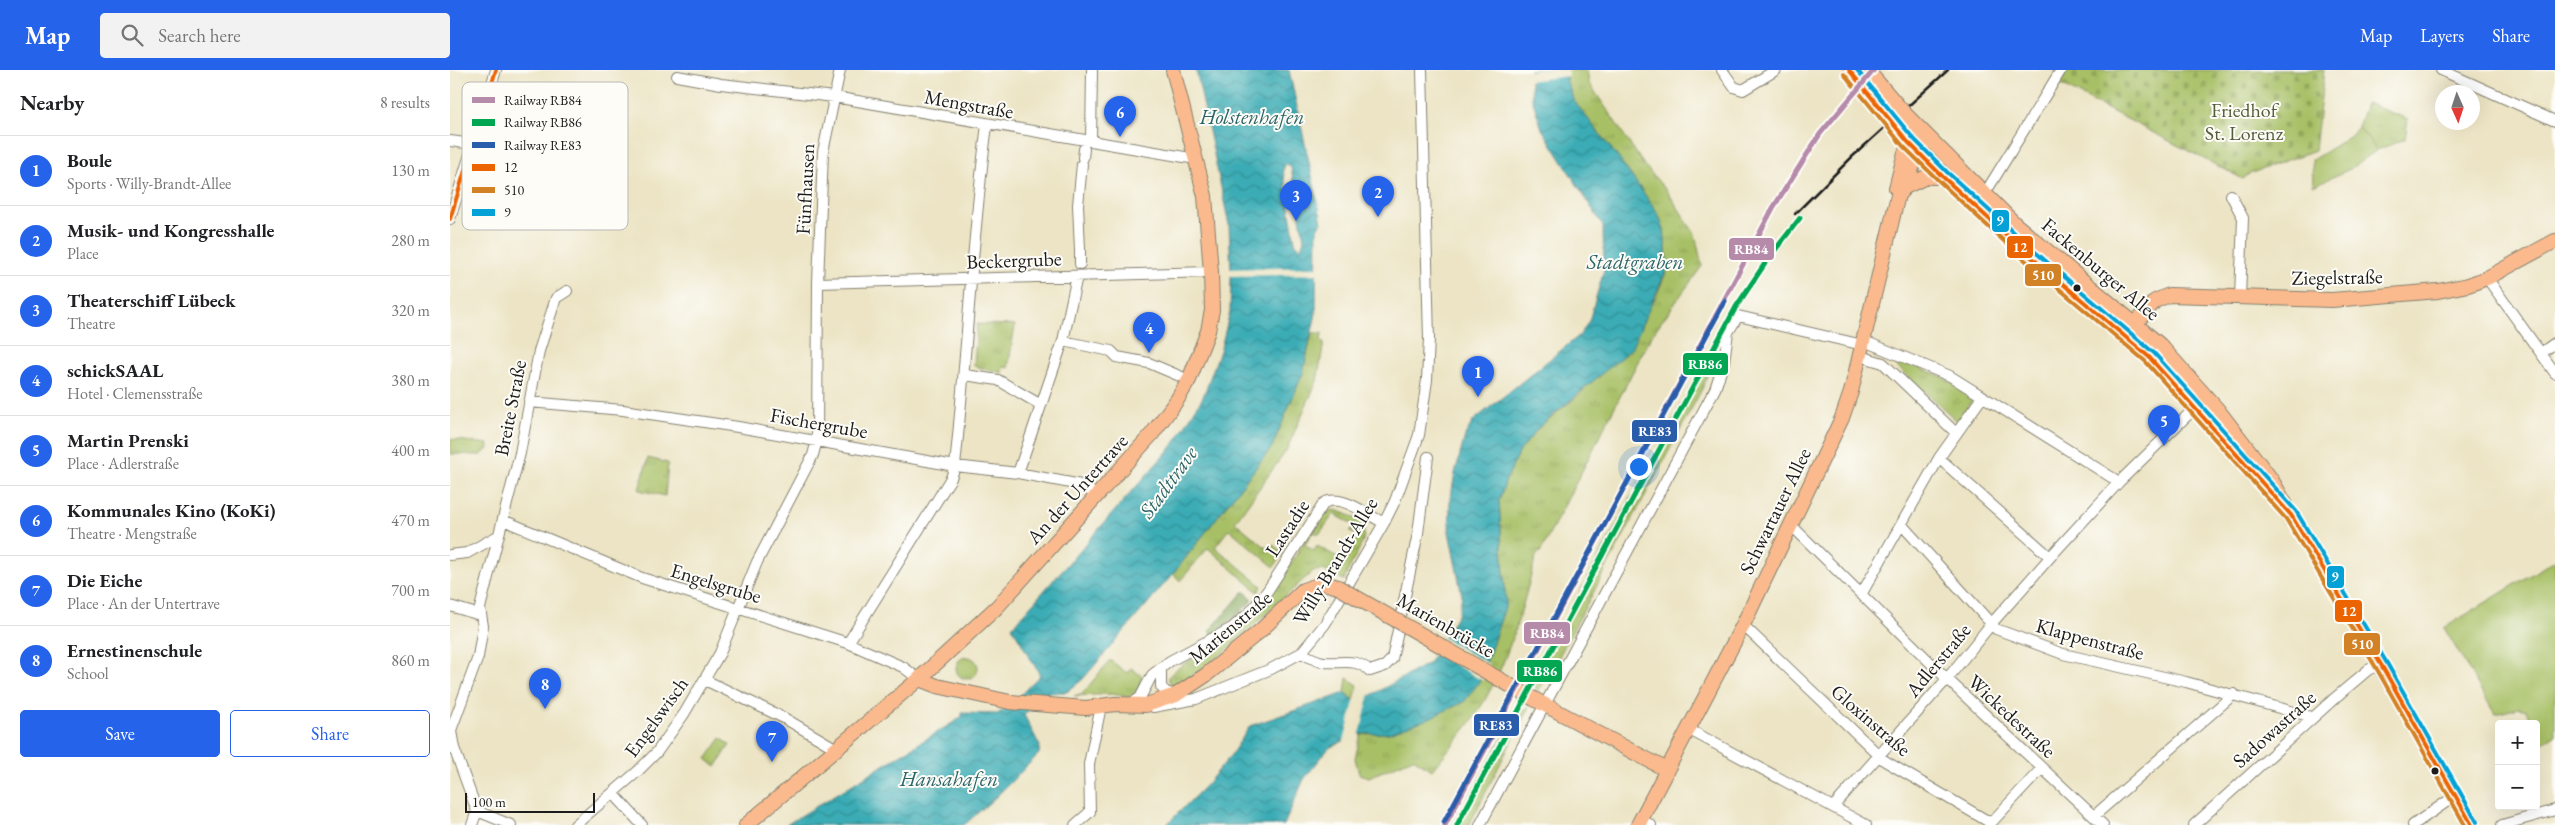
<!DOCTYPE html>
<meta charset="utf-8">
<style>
body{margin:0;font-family:"EB Garamond",serif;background:#f2f2f2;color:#202124}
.controls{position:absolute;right:15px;bottom:15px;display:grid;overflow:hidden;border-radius:5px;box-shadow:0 5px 20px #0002}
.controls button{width:45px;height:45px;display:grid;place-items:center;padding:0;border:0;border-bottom:1px solid #e0e0e0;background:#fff;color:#202124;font:25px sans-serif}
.compass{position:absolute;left:1985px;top:15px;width:45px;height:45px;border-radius:50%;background:#fff;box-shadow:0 5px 20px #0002;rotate:177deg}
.scale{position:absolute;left:15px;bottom:12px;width:130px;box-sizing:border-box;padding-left:5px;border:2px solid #1c1c1c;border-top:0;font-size:14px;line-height:18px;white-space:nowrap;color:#1c1c1c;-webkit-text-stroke:4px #fdfcf7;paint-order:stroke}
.you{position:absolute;left:1188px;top:396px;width:18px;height:18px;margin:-12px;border:4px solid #fff;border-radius:50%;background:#1a73e8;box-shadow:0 0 0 8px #1a73e833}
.badge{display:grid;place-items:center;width:32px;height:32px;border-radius:50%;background:#2563eb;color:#fff;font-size:16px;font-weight:700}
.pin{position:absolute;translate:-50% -41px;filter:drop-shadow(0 1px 2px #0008)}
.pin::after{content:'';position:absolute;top:26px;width:18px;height:15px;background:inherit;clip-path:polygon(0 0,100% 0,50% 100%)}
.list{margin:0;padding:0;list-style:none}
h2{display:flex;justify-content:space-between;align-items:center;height:65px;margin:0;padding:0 20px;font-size:21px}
h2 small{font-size:16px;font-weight:400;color:#757577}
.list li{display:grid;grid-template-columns:32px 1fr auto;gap:15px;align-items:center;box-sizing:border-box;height:70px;padding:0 20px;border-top:1px solid #e0e0e0}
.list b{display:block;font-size:19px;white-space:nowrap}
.list p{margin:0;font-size:16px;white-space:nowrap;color:#757577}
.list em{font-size:16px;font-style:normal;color:#757577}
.actions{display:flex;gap:10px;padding:15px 20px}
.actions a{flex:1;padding:11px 0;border:1px solid #2563eb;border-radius:5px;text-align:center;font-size:18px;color:#2563eb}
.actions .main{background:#2563eb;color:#fff}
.icon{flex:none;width:28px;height:28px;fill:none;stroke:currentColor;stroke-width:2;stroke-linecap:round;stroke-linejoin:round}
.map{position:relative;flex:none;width:2105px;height:755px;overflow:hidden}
header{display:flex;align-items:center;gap:30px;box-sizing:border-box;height:70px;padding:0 25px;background:#2563eb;color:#fff}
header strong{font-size:24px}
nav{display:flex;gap:28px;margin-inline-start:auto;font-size:18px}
.search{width:350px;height:45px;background:#f2f2f2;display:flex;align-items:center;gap:12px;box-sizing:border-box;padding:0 18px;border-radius:5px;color:#757577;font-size:19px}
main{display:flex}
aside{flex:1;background:#fff}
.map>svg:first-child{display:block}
.grass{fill:url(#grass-tufts);stroke:#626e40;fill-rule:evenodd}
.forest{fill:url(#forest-firs);stroke:#50613b}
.cemetery{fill:url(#cemetery-stones);stroke:#626e40}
.garden{fill:#a7bf65;stroke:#626e40}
.water{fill:url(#water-waves);stroke:#2b6468;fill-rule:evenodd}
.pier{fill:#ece4c4}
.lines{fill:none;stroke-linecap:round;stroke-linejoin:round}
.minor-casing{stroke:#848070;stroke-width:12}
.major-casing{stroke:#848070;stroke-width:16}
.minor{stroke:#fff;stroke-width:10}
.major{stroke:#fbba8d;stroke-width:14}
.rail{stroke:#1c1c1c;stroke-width:2.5}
.major-bridge-casing{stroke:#848070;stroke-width:16;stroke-linecap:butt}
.major-bridge{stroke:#fbba8d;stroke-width:14}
.bus-1-casing{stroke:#fdfcf7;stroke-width:8}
.bus-2-casing{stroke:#fdfcf7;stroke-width:8}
.bus-3-casing{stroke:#fdfcf7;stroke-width:8}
.bus-1{stroke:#ec6400;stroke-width:4}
.bus-2{stroke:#d28124;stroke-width:4}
.bus-3{stroke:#03a1d5;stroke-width:4}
.rail-1-casing{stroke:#fdfcf7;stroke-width:9}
.rail-2-casing{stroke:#fdfcf7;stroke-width:9}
.rail-3-casing{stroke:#fdfcf7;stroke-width:9}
.rail-1{stroke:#b68aa9;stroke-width:5}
.rail-2{stroke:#00a651;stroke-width:5}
.rail-3{stroke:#295caa;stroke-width:5}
.bus-dot{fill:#1c1c1c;stroke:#fdfcf7;stroke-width:2}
.labels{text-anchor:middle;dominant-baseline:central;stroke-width:4;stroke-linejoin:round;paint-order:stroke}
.street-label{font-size:20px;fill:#1c1c1c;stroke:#fdfcf7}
.park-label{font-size:20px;fill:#545d39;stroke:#fdfcf7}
.water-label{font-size:21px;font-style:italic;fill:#2b6468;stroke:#fdfcf7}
.key{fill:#fdfcf7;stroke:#bab9b5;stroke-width:1}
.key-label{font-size:14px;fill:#1c1c1c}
.line-badge{stroke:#fdfcf7;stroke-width:2}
.badge-label{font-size:14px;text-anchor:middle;font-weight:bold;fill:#fff}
</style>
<header>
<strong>Map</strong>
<div class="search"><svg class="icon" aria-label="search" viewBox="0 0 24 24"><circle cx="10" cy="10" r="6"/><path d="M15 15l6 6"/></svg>Search here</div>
<nav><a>Map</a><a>Layers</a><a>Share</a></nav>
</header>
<main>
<aside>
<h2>Nearby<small>8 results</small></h2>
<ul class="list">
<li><span class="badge">1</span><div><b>Boule</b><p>Sports · Willy-Brandt-Allee</p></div><em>130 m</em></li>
<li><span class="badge">2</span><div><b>Musik- und Kongresshalle</b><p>Place</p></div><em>280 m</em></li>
<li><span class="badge">3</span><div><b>Theaterschiff Lübeck</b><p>Theatre</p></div><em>320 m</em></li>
<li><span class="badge">4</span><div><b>schickSAAL</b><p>Hotel · Clemensstraße</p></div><em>380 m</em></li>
<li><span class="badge">5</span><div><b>Martin Prenski</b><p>Place · Adlerstraße</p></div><em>400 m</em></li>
<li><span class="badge">6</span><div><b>Kommunales Kino (KoKi)</b><p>Theatre · Mengstraße</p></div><em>470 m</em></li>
<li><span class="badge">7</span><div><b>Die Eiche</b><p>Place · An der Untertrave</p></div><em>700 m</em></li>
<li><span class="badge">8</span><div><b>Ernestinenschule</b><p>School</p></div><em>860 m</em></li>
</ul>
<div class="actions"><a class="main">Save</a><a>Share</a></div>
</aside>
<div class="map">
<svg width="2105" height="755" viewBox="0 0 2105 755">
<defs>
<pattern id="grass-tufts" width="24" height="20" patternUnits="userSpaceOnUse" patternTransform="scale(1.25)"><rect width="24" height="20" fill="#a7bf65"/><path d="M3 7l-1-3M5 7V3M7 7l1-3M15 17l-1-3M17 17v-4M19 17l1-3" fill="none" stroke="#8fa457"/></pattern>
<pattern id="forest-firs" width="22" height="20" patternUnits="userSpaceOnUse" patternTransform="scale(1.25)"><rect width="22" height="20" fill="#85a65a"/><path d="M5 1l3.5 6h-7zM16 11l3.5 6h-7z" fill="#6c864a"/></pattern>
<pattern id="cemetery-stones" width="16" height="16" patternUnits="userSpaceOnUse" patternTransform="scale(1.25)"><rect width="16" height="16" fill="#a7bf65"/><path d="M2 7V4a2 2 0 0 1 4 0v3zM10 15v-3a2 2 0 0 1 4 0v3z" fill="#8fa457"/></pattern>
<pattern id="water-waves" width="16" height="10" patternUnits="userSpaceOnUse" patternTransform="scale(1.25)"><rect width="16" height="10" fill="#3aacb5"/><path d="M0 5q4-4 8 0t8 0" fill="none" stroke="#308b92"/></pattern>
</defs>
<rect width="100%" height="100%" fill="#fdfcf7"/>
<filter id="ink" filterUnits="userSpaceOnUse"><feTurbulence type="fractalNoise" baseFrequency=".02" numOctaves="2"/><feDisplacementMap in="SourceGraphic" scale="10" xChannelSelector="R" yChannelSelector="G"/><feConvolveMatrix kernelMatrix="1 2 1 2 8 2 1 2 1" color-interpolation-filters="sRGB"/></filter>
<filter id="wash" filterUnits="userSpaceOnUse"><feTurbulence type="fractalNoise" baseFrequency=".0096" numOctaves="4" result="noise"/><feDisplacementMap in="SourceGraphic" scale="20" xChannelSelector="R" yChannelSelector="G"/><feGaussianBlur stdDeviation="1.12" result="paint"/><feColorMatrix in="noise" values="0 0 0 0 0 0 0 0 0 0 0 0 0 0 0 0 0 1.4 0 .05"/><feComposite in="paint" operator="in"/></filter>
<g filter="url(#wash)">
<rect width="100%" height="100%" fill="#ece4c4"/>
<!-- grass -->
<path class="grass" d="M 1116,0 L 1137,0 L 1139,13 L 1158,41 L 1194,95 L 1217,121 L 1245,164 L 1252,196 L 1201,266 L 1091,481 L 1086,486 C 1072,540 1058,595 1027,643 C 1014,663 997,681 982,700 L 963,688 L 919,707 L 909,704 L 905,688 L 911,664 L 939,663 L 1030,611 L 1056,534 L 1049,431 L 1056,410 L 1070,381 L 1089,357 L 1130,324 L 1206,227 L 1218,197 L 1214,160 L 1208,143 L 1167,86 L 1124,31 L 1116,10 Z
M 1916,33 L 1958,49 L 1955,69 L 1927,80 L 1908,57 Z
M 527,254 L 565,255 L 558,298 L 553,297 L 552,303 L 524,296 Z
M 862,263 L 872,263 L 871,272 L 874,272 L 867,311 L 836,381 L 785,452 L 819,480 L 823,475 L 833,483 L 824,497 L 779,459 L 765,477 L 812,516 L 808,522 L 758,478 L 730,511 L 723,504 L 822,377 L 853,303 Z
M 1268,267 L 1264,287 L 1252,319 L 1105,594 L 1088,622 L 1082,611 Z
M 1444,288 L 1491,306 L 1525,327 L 1507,351 L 1442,292 Z
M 0,369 L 38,374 L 38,379 L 31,385 L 0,384 Z
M 198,388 L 218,393 L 215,426 L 189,420 Z
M 885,440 C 936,455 907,476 894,510 L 873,500 L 863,501 L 778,579 L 742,606 L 727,615 L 721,615 L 718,607 C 736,588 764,580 785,562 C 821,531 844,488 868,448 L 876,441 ZM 884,444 L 904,455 L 900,462 L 908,466 L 893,490 L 867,476 L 864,481 L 855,475 L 863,462 L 869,464 Z
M506 598a11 11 0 1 1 22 0a11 11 0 1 1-22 0Z
M 660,590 L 677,603 L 681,598 L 692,606 L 688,621 L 679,627 L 661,624 L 624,626 L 633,623 Z
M 897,608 L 908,615 L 904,630 L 895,622 Z
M 1079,637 L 1019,755 L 1006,755 L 1065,642 Z
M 271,668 L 280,675 L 266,697 L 256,689 Z"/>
<!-- forest -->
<path class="forest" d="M 794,521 L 803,529 L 788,545 L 762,565 L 760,560 Z"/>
<!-- cemetery -->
<path class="cemetery" d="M 1617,0 L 1874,0 L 1865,80 L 1799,104 L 1793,109 L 1609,14 Z"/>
<!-- garden -->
<path class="garden" d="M 1908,57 L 1927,80 L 1900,99 L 1863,116 L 1862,90 L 1901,66 Z
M 2105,490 L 2105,666 L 2088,674 L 2086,654 L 2081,654 L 2076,640 L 2069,638 L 2045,644 L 1994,558 Z"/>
<!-- water -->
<path class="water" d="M 746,0 L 839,0 L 872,152 L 867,159 L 866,243 L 853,303 L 822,377 L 723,504 L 633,609 L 617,622 L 598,623 L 574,645 L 590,676 L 589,684 L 547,726 L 514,755 L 336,755 L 512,647 L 512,643 L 547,644 L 556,639 L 590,605 L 562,557 L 723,375 L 753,327 L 771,278 L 780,241 L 781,206 L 779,155 ZM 836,93 L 841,98 L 854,169 L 851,179 L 845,172 L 833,100 Z
M 1080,0 L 1116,0 L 1116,10 L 1124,31 L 1167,86 L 1208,143 L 1214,160 L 1218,197 L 1181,279 L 1089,357 L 1070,381 L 1056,410 L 1049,431 L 1056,534 L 1030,611 L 1014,632 L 975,650 L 939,663 L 908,664 L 879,678 L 854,709 L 834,755 L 716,755 L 758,713 L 781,685 L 800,656 L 895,623 L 907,633 L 979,593 L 1008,544 L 1012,526 L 999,462 L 1000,432 L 1005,403 L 1015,366 L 1023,351 L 1130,265 L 1139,251 L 1154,200 L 1153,156 L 1092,59 L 1082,29 Z"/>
<!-- pier -->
<path class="pier" d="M 1088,0 L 1118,0 L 1118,6 L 1078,11 L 1078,1 Z
M 869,197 L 869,204 L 779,206 L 779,199 Z
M 992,567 L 1039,594 L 1033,611 L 983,582 Z
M 920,623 L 909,667 L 898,671 L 894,671 L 905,628 L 907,630 Z"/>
</g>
<g filter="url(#ink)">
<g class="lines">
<defs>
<path id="minor" d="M 1272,0 L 1284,17 L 1293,20 L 1326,0
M 1991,0 L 2105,51
M 227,6 L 271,14 L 384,27 L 746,89
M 0,71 L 23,74
M 641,71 L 642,0
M 633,88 L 634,79
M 1534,125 L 1611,0
M 1781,125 L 1793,148 L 1790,228
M 0,149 L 46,0
M 630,179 L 628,135 L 632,94
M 630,179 L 630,194
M 2037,208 L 2105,303
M 368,213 L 761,202
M 613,271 L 661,281 L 667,287 L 699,293 L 739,310
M 1414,271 L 1500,306 L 1669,412
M 2091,283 L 2105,273
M 1410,286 L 1433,293 L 1506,363
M 515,305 L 548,310 L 591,335
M 79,332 L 173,340 L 288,357 L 505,396 L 568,403 L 631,415 L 648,426
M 1489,388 L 1600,487
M 568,403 L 613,271 L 627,206
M 53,450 L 192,508 L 398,573 L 453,597 L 469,609
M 1341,455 L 1497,609 L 1653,755
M 1452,455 L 1546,559 L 1613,584 L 1736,612 L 1862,647
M 0,485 L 17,483 L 46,467
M 1412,523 L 1489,388 L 1533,326
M 0,536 L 30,545
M 1293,555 L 1435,691 L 1541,753
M 398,573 L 501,408 L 505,396 C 517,282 522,168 537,55
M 851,583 C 858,586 866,591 874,592 C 892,594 905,587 920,601 L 935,596 L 942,589 L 968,463 L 978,387
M 711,598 L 711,617 L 716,622 L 726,625
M 255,610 L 334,648 L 385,678
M 680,634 L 690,628 L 702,605 L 720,591 L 782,558 L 800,542 L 818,520 L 874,433 C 890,423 918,445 934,453
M 703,637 L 746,629 L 821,599 L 851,583 L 875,554 L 934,453 L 945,431 L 969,365 L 977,310 L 979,269 L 972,0
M 1238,659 L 1416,755
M 1,661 L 4,678 L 27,741 L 61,755
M 0,663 L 28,587 L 33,556 L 30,538 L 70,383 L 89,281 L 106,228 L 117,221
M 163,723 L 192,755
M 1383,737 L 1497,609 L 1542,553 L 1602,485 L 1669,412 L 1746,337
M 1644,746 L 1784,624
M 1191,750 L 1201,755
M 22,755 L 27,741
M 125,755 L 187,702 L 207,682 L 234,644 L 270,583 L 307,492 L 363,385 L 367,370 L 368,213 L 373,82 L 390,0
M 625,755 L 640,742 L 639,694 L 650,641 L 649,635
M 1030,755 L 1265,319 L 1274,292 L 1278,262 L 1288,246 L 1413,275
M 1539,755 L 1592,698
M 1744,755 L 1886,627 L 1918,600 L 1930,594
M 1963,755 L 2005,726
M 2052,755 L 2105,740"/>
<path id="major" d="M 1455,44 L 1565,154 L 1710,275 L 1768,340 L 1821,409 L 2022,755
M 1444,54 L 1479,92 L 1573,180 L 1699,287 L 1736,326 L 1827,431
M 1455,117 L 1476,107 L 1493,107
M 1446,118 L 1455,83 L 1464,65
M 1680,260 L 1705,231 L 1719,225 L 1882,230 L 1988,221 L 2018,215 L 2037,208 L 2105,171
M 469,609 L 487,616 L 560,632 L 636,638 L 665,634 L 696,635 L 726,625 L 756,605 L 810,561 L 853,520 L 874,513 L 888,517
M 1084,629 L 1217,700
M 296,755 L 469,609 L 547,537 L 702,364 L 727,330 L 739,310 L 758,261 L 762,240 L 761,202 L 755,126 L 723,0
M 1188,755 L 1293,555 L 1392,348 L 1401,322 L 1448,125 L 1455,117 L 1468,81 L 1478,68"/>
</defs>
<!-- minor casing -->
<use href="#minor" class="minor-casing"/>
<!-- major casing -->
<use href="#major" class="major-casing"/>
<!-- minor -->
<use href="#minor" class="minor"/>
<!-- major -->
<use href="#major" class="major"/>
<!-- rail -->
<path class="rail" d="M 1345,144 L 1402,87 L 1498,0"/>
<defs>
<path id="major-bridge" d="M 1399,0 L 1444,54
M 1417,0 L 1455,44
M 888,517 L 1084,629"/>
</defs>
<!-- major-bridge casing -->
<use href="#major-bridge" class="major-bridge-casing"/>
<!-- major-bridge -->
<use href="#major-bridge" class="major-bridge"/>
<defs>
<path id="bus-1" d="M 1399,0 L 1458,72 L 1493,107 L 1573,180 L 1699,287 L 1841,445 L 1933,598 L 2022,755
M 0,149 L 46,0"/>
<path id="bus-2" d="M 1394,4 L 1453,76 L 1489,111 L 1569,185 L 1695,291 L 1836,449 L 1928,601 L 2015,755"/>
<path id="bus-3" d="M 1407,0 L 1463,68 L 1497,102 L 1577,175 L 1704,283 L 1846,441 L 1938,595 L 2027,752"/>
</defs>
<!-- bus-1 casing -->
<use href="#bus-1" class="bus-1-casing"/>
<!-- bus-2 casing -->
<use href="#bus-2" class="bus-2-casing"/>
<!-- bus-3 casing -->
<use href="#bus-3" class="bus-3-casing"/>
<!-- bus-1 -->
<use href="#bus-1" class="bus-1"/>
<!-- bus-2 -->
<use href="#bus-2" class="bus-2"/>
<!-- bus-3 -->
<use href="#bus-3" class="bus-3"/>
<defs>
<path id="rail-1" d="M 995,755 L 1323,138 L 1370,64 L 1424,0"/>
<path id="rail-2" d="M 1007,755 L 1286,237 L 1318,189 L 1350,148"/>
<path id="rail-3" d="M 994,752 L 1275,231"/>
</defs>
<!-- rail-1 casing -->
<use href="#rail-1" class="rail-1-casing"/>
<!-- rail-2 casing -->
<use href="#rail-2" class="rail-2-casing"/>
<!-- rail-3 casing -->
<use href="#rail-3" class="rail-3-casing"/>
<!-- rail-1 -->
<use href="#rail-1" class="rail-1"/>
<!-- rail-2 -->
<use href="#rail-2" class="rail-2"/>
<!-- rail-3 -->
<use href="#rail-3" class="rail-3"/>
</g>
</g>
<!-- markers -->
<g class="bus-dot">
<circle cx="1627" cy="218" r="4.5"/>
<circle cx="1985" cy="701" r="4.5"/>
</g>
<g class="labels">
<!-- street labels -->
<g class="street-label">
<text transform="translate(519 34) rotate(10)">Mengstraße</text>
<text transform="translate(355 119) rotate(-87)">Fünfhausen</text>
<text transform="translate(564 190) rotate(-2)">Beckergrube</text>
<text transform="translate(1651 199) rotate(40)">Fackenburger Allee</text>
<text transform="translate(1887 207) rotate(-1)">Ziegelstraße</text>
<text transform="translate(60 338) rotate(-79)">Breite Straße</text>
<text transform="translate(369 353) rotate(10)">Fischergrube</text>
<text transform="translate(627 419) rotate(-48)">An der Untertrave</text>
<text transform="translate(1325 441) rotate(-64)">Schwartauer Allee</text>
<text transform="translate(837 458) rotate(-57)">Lastadie</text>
<text transform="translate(885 491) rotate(-59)">Willy-Brandt-Allee</text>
<text transform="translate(266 513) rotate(17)">Engelsgrube</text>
<text transform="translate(996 555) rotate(30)">Marienbrücke</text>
<text transform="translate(780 557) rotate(-40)">Marienstraße</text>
<text transform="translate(1640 569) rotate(15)">Klappenstraße</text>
<text transform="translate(1488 590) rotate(-50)">Adlerstraße</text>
<text transform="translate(1562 646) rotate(43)">Wickedestraße</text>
<text transform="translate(206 647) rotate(-54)">Engelswisch</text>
<text transform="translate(1421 650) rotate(41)">Gloxinstraße</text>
<text transform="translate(1824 659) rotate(-42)">Sadowastraße</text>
</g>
<!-- park labels -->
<g class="park-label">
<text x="1794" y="40">Friedhof<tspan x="1794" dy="23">St. Lorenz</tspan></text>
</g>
<!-- water labels -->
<g class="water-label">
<text x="802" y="46">Holstenhafen</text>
<text x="1185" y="191">Stadtgraben</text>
<text transform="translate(718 412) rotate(-54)">Stadttrave</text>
<text x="499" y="708">Hansahafen</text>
</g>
</g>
<!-- legend -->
<rect x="12" y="12" width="166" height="148" rx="8" class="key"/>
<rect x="22" y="27" width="23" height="6" fill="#b68aa9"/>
<rect x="22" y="49" width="23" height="7" fill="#00a651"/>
<rect x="22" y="72" width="23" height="6" fill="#295caa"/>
<rect x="22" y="94" width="23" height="7" fill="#ec6400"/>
<rect x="22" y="117" width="23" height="6" fill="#d28124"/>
<rect x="22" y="139" width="23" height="7" fill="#03a1d5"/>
<g class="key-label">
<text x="54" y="35">Railway RB84</text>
<text x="54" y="57">Railway RB86</text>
<text x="54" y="80">Railway RE83</text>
<text x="54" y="102">12</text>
<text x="54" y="125">510</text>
<text x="54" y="147">9</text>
</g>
<g class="line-badge">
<rect x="1541" y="139" width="19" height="24" rx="5" fill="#03a1d5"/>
<rect x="1556" y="165" width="28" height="24" rx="5" fill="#ec6400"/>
<rect x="1278" y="167" width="47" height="24" rx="5" fill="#b68aa9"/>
<rect x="1574" y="193" width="38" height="24" rx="5" fill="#d28124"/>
<rect x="1232" y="282" width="47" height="24" rx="5" fill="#00a651"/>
<rect x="1181" y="349" width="47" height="24" rx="5" fill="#295caa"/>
<rect x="1876" y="495" width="19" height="24" rx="5" fill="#03a1d5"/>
<rect x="1884" y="529" width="29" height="24" rx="5" fill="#ec6400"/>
<rect x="1073" y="551" width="48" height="24" rx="5" fill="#b68aa9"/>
<rect x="1893" y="562" width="38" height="24" rx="5" fill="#d28124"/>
<rect x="1066" y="589" width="47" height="24" rx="5" fill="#00a651"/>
<rect x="1023" y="643" width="47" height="24" rx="5" fill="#295caa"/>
</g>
<g class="badge-label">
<text x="1550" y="155">9</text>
<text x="1570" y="182">12</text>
<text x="1301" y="184">RB84</text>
<text x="1593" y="210">510</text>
<text x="1255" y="299">RB86</text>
<text x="1205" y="366">RE83</text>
<text x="1885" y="511">9</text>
<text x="1899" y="546">12</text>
<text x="1097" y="568">RB84</text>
<text x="1912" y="579">510</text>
<text x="1090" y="606">RB86</text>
<text x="1046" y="660">RE83</text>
</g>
</svg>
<div class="controls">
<button>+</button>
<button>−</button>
</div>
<svg class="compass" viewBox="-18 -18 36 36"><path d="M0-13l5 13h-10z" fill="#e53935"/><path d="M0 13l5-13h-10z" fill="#757577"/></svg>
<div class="scale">100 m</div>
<div class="you"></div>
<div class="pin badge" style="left:1028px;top:327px">1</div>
<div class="pin badge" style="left:928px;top:147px">2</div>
<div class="pin badge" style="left:846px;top:151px">3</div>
<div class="pin badge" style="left:699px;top:283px">4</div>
<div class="pin badge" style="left:1714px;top:376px">5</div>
<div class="pin badge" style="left:670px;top:67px">6</div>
<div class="pin badge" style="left:322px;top:692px">7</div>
<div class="pin badge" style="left:95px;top:639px">8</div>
</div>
</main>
